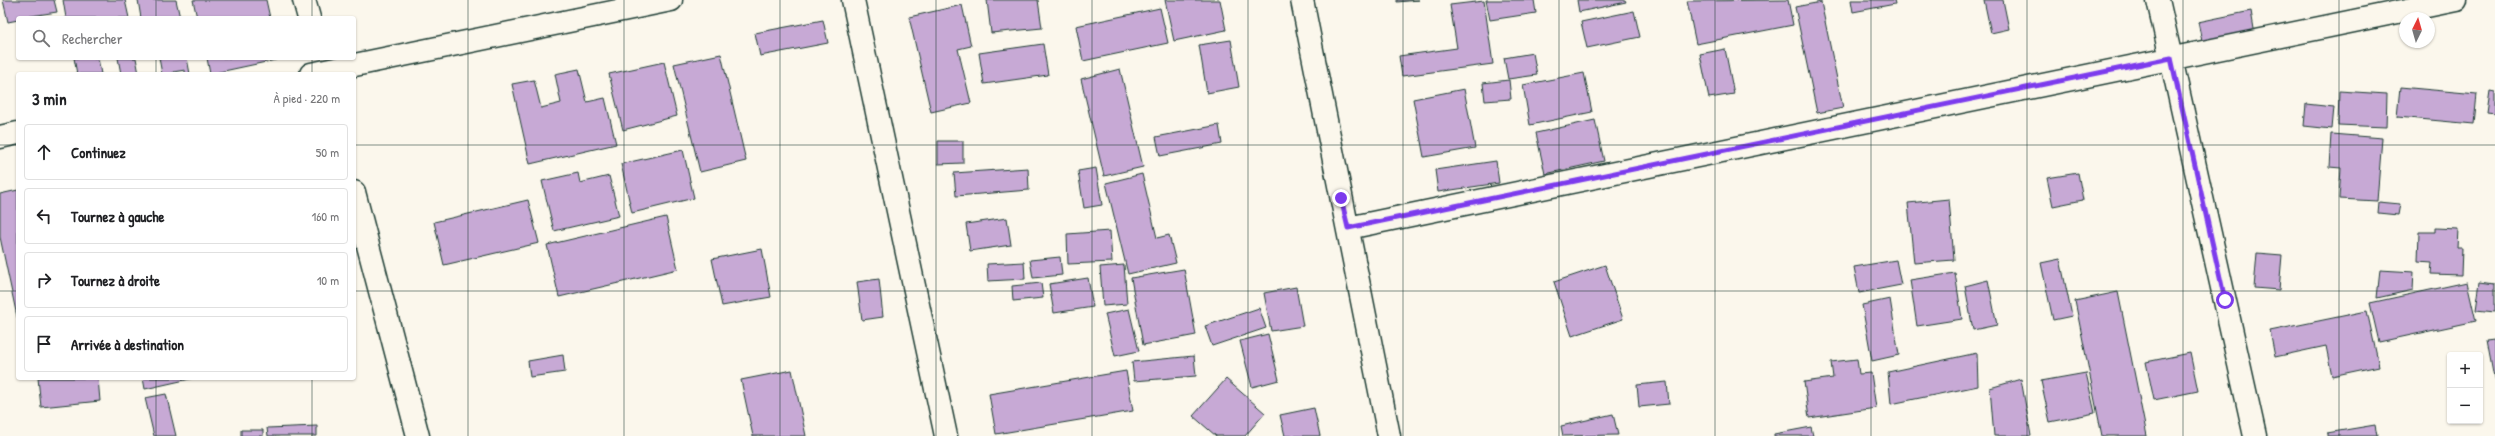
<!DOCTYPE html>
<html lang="fr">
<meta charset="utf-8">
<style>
body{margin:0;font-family:"Patrick Hand",sans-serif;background:#f6f6f6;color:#202124}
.controls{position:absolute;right:12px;bottom:12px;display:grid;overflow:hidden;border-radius:4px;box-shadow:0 1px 3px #0004}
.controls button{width:36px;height:36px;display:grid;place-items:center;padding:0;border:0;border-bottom:1px solid #e0e0e0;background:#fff;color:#202124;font:20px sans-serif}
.compass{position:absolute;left:2399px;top:12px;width:36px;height:36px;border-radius:50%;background:#fff;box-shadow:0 1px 3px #0004;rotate:5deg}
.stop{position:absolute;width:12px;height:12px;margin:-9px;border:3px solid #7c3aed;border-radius:50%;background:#fff}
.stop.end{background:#7c3aed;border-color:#fff;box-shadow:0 1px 4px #0008}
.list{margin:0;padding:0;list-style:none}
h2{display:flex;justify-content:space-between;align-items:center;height:52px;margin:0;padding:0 16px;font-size:17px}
h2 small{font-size:13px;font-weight:400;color:#757577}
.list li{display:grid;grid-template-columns:26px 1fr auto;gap:12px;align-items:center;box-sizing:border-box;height:56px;margin:0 8px 8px;padding:0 8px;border:1px solid #e0e0e0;border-radius:4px}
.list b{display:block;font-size:15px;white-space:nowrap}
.list em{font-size:13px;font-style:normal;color:#757577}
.icon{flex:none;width:22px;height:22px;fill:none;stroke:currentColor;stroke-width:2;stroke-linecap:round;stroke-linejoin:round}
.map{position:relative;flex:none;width:2495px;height:436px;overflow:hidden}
.search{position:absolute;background:#fff;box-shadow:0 1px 3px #0004;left:16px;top:16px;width:340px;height:44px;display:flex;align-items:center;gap:10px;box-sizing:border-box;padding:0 14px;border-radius:4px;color:#757577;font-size:15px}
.panel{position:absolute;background:#fff;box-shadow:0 1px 3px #0004;left:16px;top:72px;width:340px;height:308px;border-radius:4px}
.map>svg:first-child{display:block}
.building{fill:#c7a9d5;stroke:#1f3d34}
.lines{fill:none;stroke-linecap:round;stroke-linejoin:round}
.street-casing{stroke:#1f3d34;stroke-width:25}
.street{stroke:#fbf7ec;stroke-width:22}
.route{stroke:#7c3aed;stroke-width:5}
.grid{fill:none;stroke:#1f3d34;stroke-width:1;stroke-opacity:0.55}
</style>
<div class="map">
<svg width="2495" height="436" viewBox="0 0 2495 436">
<rect width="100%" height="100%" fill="#fbf7ec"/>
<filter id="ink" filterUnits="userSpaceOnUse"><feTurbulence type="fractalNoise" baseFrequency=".025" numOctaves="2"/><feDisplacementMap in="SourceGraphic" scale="8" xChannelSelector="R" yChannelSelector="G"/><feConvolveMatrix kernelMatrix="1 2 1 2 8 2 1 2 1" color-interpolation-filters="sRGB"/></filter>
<g filter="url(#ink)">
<!-- building -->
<path class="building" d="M 3,0 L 54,0 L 57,12 L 18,18 L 18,20 L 8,22 Z
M 63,0 L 125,0 L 129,18 L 66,18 Z
M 138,0 L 176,0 L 180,18 L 141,18 Z
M 193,0 L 266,0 L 270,18 L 197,18 Z
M 987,0 L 1038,0 L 1042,28 L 991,33 Z
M 1165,0 L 1220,0 L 1226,30 L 1174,41 Z
M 1397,0 L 1419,0 L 1397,2 Z
M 1486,0 L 1534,0 L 1536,13 L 1490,20 Z
M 1577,0 L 1625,0 L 1626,2 L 1579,12 Z
M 1788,0 L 1793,25 L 1696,44 L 1687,1 Z
M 1851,0 L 1894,0 L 1895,4 L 1853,12 Z
M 1984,0 L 2003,0 L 2009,29 L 1991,33 Z
M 1484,1 L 1493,64 L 1402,76 L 1399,56 L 1457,48 L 1450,5 Z
M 1821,2 L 1843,108 L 1817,113 L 1795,7 Z
M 962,5 L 971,46 L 958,49 L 971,103 L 931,112 L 909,17 Z
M 1160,8 L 1168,43 L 1083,61 L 1076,26 Z
M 1634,11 L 1640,37 L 1587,48 L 1581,22 Z
M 2251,11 L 2255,35 L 2203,46 L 2198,22 Z
M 823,20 L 828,43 L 760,56 L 755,33 Z
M 1231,40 L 1239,87 L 1207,93 L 1199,45 Z
M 1043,44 L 1048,75 L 984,84 L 979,53 Z
M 1725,49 L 1734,94 L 1709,98 L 1700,54 Z
M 1533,53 L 1537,75 L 1508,79 L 1504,58 Z
M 721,54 L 746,161 L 700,172 L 674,64 Z
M 74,58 L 98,58 L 101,74 L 77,74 Z
M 118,58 L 136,58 L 139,74 L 121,74 Z
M 159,58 L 187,58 L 190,74 L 185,74 L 185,70 L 173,72 L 174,74 L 162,74 Z
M 207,58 L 280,58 L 280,59 L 210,74 Z
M 664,62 L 677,116 L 623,130 L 609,74 Z
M 579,69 L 587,102 L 605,98 L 616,144 L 530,164 L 512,84 L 534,80 L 541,108 L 561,103 L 555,74 Z
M 1120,69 L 1143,167 L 1104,176 L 1081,79 Z
M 1584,73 L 1592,112 L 1530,125 L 1523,85 Z
M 1509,80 L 1511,99 L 1485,101 L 1483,83 Z
M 2400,87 L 2477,94 L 2474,124 L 2397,117 Z
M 1464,89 L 1475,148 L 1424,157 L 1413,99 Z
M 2339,91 L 2387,94 L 2386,127 L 2338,125 Z
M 2490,91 L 2495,92 L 2495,113 L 2487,112 Z
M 2306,104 L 2334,107 L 2332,129 L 2304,126 Z
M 1595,120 L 1604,161 L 1545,174 L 1536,133 Z
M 1219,125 L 1222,144 L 1160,156 L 1156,137 Z
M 2331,134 L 2382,138 L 2377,201 L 2339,199 L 2341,168 L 2329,167 Z
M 938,141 L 963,141 L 963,163 L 938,164 Z
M 683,150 L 694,198 L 632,213 L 621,164 Z
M 1496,161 L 1499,183 L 1438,192 L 1435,170 Z
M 1028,168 L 1029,190 L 956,196 L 954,173 Z
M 1096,168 L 1102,205 L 1084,208 L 1078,171 Z
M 578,173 L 580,183 L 609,176 L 619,216 L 554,231 L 542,181 Z
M 2078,173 L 2083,200 L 2053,206 L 2047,178 Z
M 1142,174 L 1157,238 L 1169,235 L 1176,263 L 1128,274 L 1106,183 Z
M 18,190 L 18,321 L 0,237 L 0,194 Z
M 1949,199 L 1954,260 L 1914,263 L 1908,203 Z
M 528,200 L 539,243 L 444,265 L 434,222 Z
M 2379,202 L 2400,204 L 2398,215 L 2378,213 Z
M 666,217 L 678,269 L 559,297 L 547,245 Z
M 1007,218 L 1011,245 L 970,251 L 966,224 Z
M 2435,228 L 2458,229 L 2457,248 L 2462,248 L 2461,275 L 2431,274 L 2432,262 L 2418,261 L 2419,232 L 2435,232 Z
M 1110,231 L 1112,262 L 1068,264 L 1067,234 Z
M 762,249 L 771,297 L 722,306 L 712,259 Z
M 2257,253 L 2282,255 L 2279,290 L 2254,288 Z
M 1060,257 L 1062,275 L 1033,278 L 1030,260 Z
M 2060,259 L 2072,316 L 2053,320 L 2041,263 Z
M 1896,260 L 1901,285 L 1859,293 L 1854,267 Z
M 1024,262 L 1025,279 L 988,281 L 987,264 Z
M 1124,265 L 1127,304 L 1103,306 L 1100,267 Z
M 1605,265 L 1623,319 L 1572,336 L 1554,282 Z
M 1184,269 L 1196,335 L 1143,345 L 1131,278 Z
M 2380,270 L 2414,272 L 2413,290 L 2377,298 Z
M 1955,273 L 1962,319 L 1917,326 L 1910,280 Z
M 1088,278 L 1093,307 L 1054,313 L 1049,284 Z
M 879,279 L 883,317 L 862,320 L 857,282 Z
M 1988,280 L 1997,325 L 1973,330 L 1965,286 Z
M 2467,282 L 2476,321 L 2379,342 L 2370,303 Z
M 2480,282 L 2495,284 L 2495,312 L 2476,310 Z
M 1041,283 L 1043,298 L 1013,301 L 1012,286 Z
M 1296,287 L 1303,326 L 1271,331 L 1264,293 Z
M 2118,292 L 2147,436 L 2102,436 L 2075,301 Z
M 1890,299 L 1899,355 L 1872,361 L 1862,305 Z
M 1259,308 L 1266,328 L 1212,346 L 1205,326 Z
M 1129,309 L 1139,351 L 1115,356 L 1105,314 Z
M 2367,311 L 2379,366 L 2332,376 L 2326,346 L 2275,357 L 2270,331 Z
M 1268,334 L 1279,380 L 1252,387 L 1240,341 Z
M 2495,340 L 2495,384 L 2487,341 Z
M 1977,353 L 1978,386 L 1891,404 L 1888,372 Z
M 2190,353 L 2198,391 L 2154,400 L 2146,362 Z
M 563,355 L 565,372 L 530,377 L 528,361 Z
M 1194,356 L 1196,376 L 1134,381 L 1132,362 Z
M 1857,359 L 1859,374 L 1871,373 L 1876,408 L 1809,418 L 1804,382 L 1833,378 L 1831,362 Z
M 792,370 L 806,436 L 753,436 L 741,380 Z
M 1126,371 L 1133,411 L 996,434 L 989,394 Z
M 2086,373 L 2095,413 L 2050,422 L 2041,381 Z
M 38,378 L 98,378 L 100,401 L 41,407 Z
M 143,378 L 194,378 L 145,389 Z
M 1226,379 L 1265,413 L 1245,436 L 1216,436 L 1193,416 Z
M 2021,379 L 2031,436 L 1994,436 L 1990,388 Z
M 1667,382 L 1669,404 L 1639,407 L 1637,385 Z
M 166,394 L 176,436 L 154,436 L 145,398 Z
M 1314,408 L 1320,436 L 1285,436 L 1280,415 Z
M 1613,414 L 1618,435 L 1563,436 L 1561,426 Z
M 2375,425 L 2377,436 L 2327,436 L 2327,433 Z
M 317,426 L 317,436 L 268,436 L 267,428 Z
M 1811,427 L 1813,436 L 1774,436 L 1774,434 Z
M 241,430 L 263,430 L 263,436 L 241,436 Z"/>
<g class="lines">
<defs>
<path id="street" d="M 304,0 L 309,18
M 853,0 L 946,436
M 1302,0 L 1389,436
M 2158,0 L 2255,436
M 311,74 L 671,0
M 0,137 L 18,133
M 354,192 L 418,436
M 1348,228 L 2456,0"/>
</defs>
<!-- street casing -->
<use href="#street" class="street-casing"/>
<!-- street -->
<use href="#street" class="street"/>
</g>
</g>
<g class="lines" filter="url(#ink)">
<!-- route -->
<path class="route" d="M 1341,198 L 1348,228 L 2171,58 L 2225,300"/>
</g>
<!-- grid -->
<path class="grid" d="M 156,0 L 156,18M 312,0 L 312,18M 468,0 L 468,436M 624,0 L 624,436M 780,0 L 780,436M 936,0 L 936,436M 1092,0 L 1092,436M 1248,0 L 1248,436M 1403,0 L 1403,436M 1559,0 L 1559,436M 1715,0 L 1715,436M 1871,0 L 1871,436M 2027,0 L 2027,436M 2183,0 L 2183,436M 2339,0 L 2339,436M 156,58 L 156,74M 312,58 L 312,74M 0,145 L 18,145M 354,145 L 2495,145M 0,291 L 18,291M 354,291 L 2495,291M 156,378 L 156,436M 312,378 L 312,436"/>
</svg>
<div class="controls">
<button>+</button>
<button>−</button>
</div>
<svg class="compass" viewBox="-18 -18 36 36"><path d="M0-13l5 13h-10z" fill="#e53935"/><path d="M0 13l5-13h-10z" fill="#757577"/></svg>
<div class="stop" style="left:2225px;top:300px"></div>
<div class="stop end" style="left:1341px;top:198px"></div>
<div class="search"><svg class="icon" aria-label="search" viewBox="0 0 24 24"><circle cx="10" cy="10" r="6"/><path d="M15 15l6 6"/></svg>Rechercher</div>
<section class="panel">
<h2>3 min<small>À pied · 220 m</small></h2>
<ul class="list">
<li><svg class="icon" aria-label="ahead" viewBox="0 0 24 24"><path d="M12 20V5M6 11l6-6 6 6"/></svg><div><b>Continuez</b></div><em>50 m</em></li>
<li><svg class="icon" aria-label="left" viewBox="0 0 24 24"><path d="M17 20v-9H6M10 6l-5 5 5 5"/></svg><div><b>Tournez à gauche</b></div><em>160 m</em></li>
<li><svg class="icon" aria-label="right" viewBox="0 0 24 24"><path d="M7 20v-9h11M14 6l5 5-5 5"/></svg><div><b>Tournez à droite</b></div><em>10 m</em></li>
<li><svg class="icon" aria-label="arrive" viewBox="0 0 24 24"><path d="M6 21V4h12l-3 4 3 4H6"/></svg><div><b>Arrivée à destination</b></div></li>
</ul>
</section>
</div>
